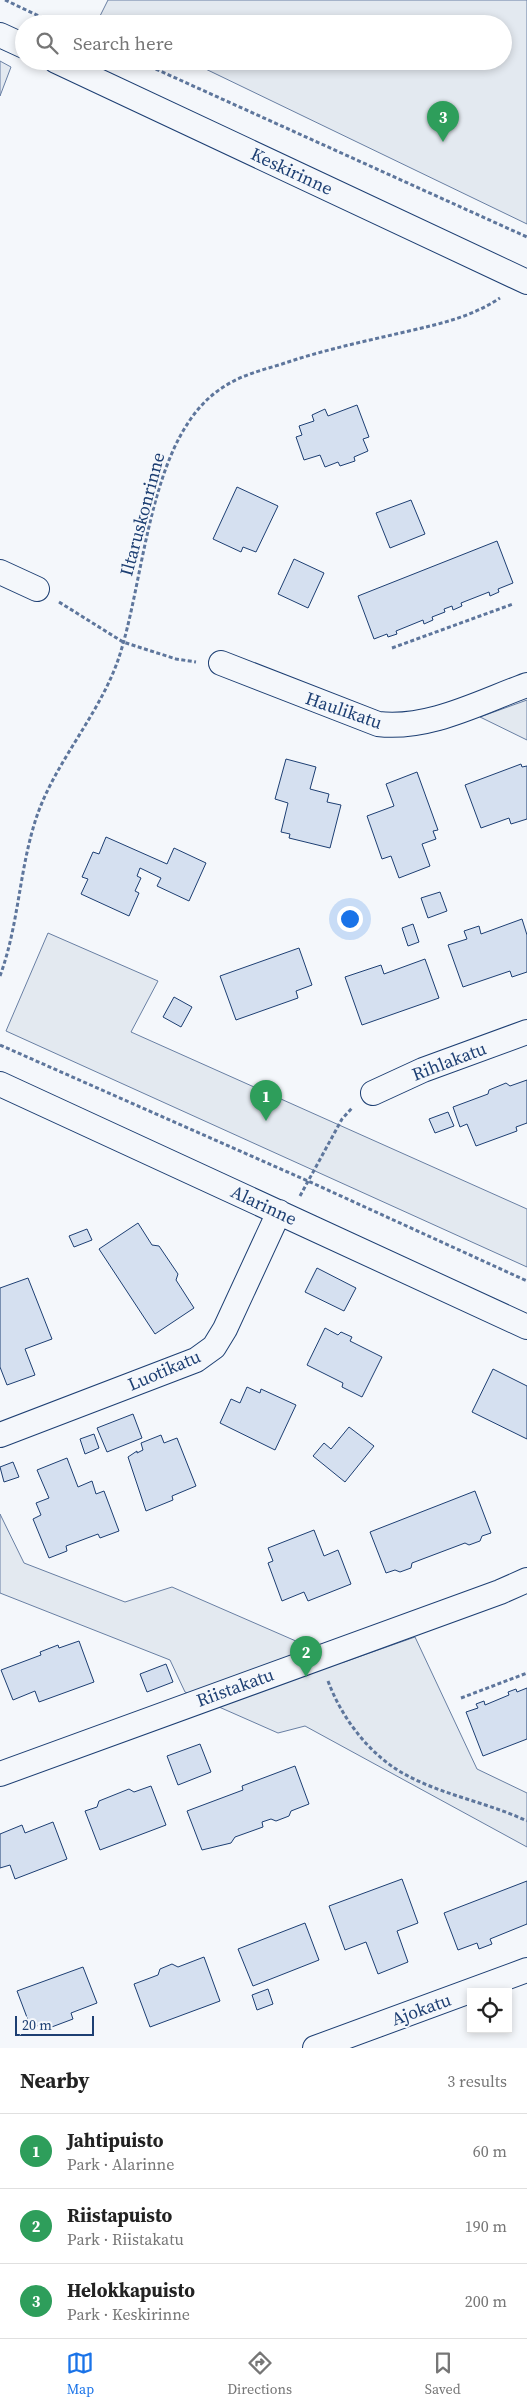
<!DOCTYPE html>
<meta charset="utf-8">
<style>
body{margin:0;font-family:"Source Serif 4",serif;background:#f6f6f6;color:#222}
.controls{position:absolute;right:15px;bottom:15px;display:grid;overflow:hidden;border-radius:0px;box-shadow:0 2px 8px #0003}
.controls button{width:45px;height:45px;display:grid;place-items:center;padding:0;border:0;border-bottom:1px solid #e0e0e0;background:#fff;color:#222;font:25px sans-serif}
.scale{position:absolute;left:15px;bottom:12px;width:79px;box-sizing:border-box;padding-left:5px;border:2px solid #1d3f73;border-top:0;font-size:14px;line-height:18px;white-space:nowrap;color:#1d3f73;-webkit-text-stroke:4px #f4f7fb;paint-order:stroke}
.you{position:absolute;left:349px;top:918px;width:18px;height:18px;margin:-12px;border:4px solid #fff;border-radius:50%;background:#1a73e8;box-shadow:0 0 0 8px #1a73e833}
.badge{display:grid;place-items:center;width:32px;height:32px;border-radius:50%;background:#1a73e8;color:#fff;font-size:16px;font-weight:700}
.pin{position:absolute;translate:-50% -41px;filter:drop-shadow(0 1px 2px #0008)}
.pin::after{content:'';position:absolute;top:26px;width:18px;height:15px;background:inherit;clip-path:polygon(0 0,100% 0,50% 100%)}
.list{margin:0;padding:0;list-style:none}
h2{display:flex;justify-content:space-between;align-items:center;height:65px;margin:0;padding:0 20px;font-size:21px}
h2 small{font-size:16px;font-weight:400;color:#767676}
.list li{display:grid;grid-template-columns:32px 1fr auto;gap:15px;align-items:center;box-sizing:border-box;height:75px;padding:0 20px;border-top:1px solid #e0e0e0}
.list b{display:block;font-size:19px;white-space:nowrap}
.list p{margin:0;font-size:16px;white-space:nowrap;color:#767676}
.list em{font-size:16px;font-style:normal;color:#767676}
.icon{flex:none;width:28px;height:28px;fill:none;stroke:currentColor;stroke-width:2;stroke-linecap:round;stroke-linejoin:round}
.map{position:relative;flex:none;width:527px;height:2048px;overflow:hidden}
.search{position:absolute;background:#fff;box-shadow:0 2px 8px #0003;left:15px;right:15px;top:15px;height:55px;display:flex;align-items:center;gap:12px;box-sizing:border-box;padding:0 18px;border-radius:28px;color:#767676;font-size:19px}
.sheet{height:290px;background:#fff}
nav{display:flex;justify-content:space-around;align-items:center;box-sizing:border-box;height:70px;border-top:1px solid #e0e0e0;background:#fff;font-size:14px;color:#767676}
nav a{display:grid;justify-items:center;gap:2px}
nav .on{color:#1a73e8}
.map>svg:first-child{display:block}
.green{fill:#e3e9f0;stroke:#687fa3}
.building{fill:#d5e0f0;stroke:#1d3f73}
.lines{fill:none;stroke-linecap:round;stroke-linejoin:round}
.minor-casing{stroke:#1d3f73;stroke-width:26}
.path{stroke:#5e769c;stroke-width:3;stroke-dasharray:4 2.5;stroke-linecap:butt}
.minor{stroke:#f4f7fb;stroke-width:24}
.labels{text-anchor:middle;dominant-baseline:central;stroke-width:4;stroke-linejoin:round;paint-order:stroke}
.street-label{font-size:18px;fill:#1d3f73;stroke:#f4f7fb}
</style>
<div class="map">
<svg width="527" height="2048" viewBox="0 0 527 2048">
<rect width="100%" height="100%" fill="#f4f7fb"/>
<!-- green -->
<path class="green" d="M 108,0 L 527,0 L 527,224 L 189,61 L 503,61 L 503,24 L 111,24 L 99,18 Z
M 0,61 L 11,67 L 0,96 Z
M 527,700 L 527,740 L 480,717 Z
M 48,933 L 158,981 L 131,1032 L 527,1209 L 527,1267 L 6,1031 Z
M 0,1514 L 24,1563 L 125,1602 L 172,1587 L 344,1662 L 415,1637 L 477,1769 L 527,1793 L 527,1847 L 305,1726 L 278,1733 L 185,1692 L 170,1660 L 0,1593 Z"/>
<!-- building -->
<path class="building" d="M 357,405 L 369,437 L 363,439 L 368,451 L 354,457 L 355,461 L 340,466 L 338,462 L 325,467 L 320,455 L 304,460 L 296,437 L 302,435 L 299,426 L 314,421 L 312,415 L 325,409 L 328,416 Z
M 237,487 L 278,506 L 256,552 L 243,547 L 241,552 L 213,539 Z
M 411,500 L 425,534 L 390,548 L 376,513 Z
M 497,541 L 513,583 L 498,589 L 499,592 L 490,596 L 489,592 L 461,603 L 462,606 L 453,610 L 452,606 L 444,609 L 445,612 L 432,617 L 433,620 L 424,624 L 423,620 L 396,631 L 397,634 L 388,637 L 387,634 L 374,639 L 358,596 Z
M 294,559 L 324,573 L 308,608 L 278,594 Z
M 286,759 L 316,767 L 310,789 L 329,794 L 327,802 L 341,805 L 330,848 L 289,838 L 290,834 L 281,832 L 288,803 L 275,799 Z
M 521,764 L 522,767 L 527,766 L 527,819 L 511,824 L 509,818 L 481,828 L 465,785 Z
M 417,772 L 438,830 L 433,831 L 436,839 L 422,844 L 430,866 L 399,878 L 391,856 L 382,859 L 367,816 L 394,806 L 386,784 Z
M 106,837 L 167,864 L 174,848 L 206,863 L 189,901 L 157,886 L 161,878 L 140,868 L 137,876 L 141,878 L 135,891 L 139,893 L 129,916 L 81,894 L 88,879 L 82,877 L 93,852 L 99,854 Z
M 440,892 L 447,911 L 428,918 L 421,898 Z
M 522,919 L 527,935 L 527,972 L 512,977 L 510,971 L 463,987 L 448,945 L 467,939 L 464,931 L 479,926 L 481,934 Z
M 413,924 L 419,942 L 408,946 L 402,928 Z
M 299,948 L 312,985 L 296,991 L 298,998 L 236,1020 L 220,976 Z
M 425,959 L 439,998 L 362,1025 L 345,977 L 381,965 L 384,974 Z
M 174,997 L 192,1007 L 181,1027 L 163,1017 Z
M 527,1080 L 527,1123 L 516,1127 L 517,1131 L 476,1146 L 467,1124 L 460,1127 L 453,1107 L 488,1094 L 489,1090 L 506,1083 L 510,1086 Z
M 448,1112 L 454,1126 L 435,1133 L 429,1119 Z
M 138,1223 L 152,1245 L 159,1246 L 178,1274 L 176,1280 L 194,1308 L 155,1334 L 99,1249 Z
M 87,1229 L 92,1240 L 74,1247 L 69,1236 Z
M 317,1268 L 356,1288 L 344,1311 L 305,1292 Z
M 28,1278 L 52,1339 L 25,1349 L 35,1375 L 7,1385 L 0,1367 L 0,1288 Z
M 325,1328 L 338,1335 L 341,1332 L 352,1337 L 350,1341 L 382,1357 L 362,1397 L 342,1387 L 343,1383 L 307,1365 Z
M 493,1369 L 527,1386 L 527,1439 L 472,1412 Z
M 247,1387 L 260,1393 L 261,1389 L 296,1405 L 275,1450 L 220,1423 L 231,1399 L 240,1403 Z
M 133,1414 L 142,1438 L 107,1452 L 97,1428 Z
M 349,1427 L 374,1446 L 345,1482 L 313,1456 L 324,1443 L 331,1449 Z
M 94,1434 L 99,1448 L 85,1454 L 80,1439 Z
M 161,1435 L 164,1443 L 177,1438 L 196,1486 L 172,1496 L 173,1500 L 146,1511 L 128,1457 L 137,1451 L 137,1453 L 143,1450 L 141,1443 Z
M 67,1458 L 78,1487 L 92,1481 L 96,1494 L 104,1491 L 119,1531 L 100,1538 L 98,1534 L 66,1546 L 67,1551 L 49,1558 L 33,1519 L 41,1515 L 36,1503 L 49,1498 L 37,1470 Z
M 13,1462 L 19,1477 L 4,1482 L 0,1467 Z
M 475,1491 L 491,1533 L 482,1536 L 480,1541 L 469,1545 L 465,1543 L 412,1563 L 411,1568 L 400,1572 L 395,1570 L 386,1573 L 370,1532 Z
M 314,1530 L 324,1556 L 338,1550 L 351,1584 L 308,1601 L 304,1592 L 282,1601 L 268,1563 L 273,1561 L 268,1548 Z
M 79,1641 L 94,1682 L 39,1702 L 35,1691 L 13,1700 L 1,1670 L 41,1655 L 40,1652 L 58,1645 L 59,1648 Z
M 166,1664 L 173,1682 L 147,1692 L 140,1674 Z
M 527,1688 L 527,1739 L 483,1756 L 466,1712 L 478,1708 L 476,1704 L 484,1701 L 485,1705 L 509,1695 L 508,1692 L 516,1689 L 517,1692 Z
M 200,1744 L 211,1772 L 178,1785 L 167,1756 Z
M 295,1766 L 309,1804 L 291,1811 L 289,1816 L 276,1821 L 271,1819 L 262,1822 L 263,1827 L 235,1837 L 231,1843 L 202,1850 L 187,1811 L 243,1790 L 242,1786 Z
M 151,1786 L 166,1825 L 100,1850 L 85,1811 L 97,1807 L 99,1801 L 129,1789 L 134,1792 Z
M 53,1822 L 67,1859 L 15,1879 L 10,1865 L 0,1868 L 0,1834 L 22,1825 L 25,1833 Z
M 402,1879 L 418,1923 L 397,1931 L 408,1962 L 378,1974 L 366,1942 L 345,1950 L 329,1906 Z
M 527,1881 L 527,1924 L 490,1939 L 492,1944 L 479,1949 L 477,1943 L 458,1950 L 444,1913 Z
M 305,1923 L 319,1960 L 253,1986 L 238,1949 Z
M 204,1957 L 220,2001 L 150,2027 L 134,1984 L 158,1975 L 160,1969 L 172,1964 L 178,1967 Z
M 83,1967 L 97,2003 L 71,2013 L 73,2019 L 49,2028 L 48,2022 L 31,2028 L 17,1991 Z
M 268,1989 L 273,2004 L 257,2010 L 252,1995 Z"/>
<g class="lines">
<defs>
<path id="minor" d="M 0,35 L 24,46
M 56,61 L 527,282
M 0,572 L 37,589
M 221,663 L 378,724 C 429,730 480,702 527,685
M 0,1084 L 527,1327
M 373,1093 L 423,1070 L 527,1032
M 0,1435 L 196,1360 L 214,1347 L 225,1329 L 279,1212
M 0,1774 L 500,1592 L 527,1580
M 315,2048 L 527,1970"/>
</defs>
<!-- minor casing -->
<use href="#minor" class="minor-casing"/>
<!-- path -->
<path class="path" d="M 5,0 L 56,24
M 138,61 L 527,237
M 59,602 L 123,642 L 176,659 L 196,662
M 392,648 L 513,604
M 0,976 C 18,927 19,875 34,825 C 51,767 96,720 117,663 C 146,582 147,433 225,386 C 242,375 262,370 282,364 C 323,350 366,341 409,331 C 443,323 471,317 500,298
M 0,1045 L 308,1181 L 527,1281
M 300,1196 L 342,1119 L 353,1107
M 328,1681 C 342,1719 371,1757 408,1776 C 446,1796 489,1803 527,1821
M 461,1698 L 527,1673"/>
<!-- minor -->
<use href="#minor" class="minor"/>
</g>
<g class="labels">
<!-- street labels -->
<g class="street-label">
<text transform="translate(292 171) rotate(25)">Keskirinne</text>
<text transform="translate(142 514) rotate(-75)">Iltaruskonrinne</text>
<text transform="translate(344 710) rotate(19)">Haulikatu</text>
<text transform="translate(449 1061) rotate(-21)">Rihlakatu</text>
<text transform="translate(264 1205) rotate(25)">Alarinne</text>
<text transform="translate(164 1370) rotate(-23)">Luotikatu</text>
<text transform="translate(235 1687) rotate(-20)">Riistakatu</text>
<text transform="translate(421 2009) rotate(-20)">Ajokatu</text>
</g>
</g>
</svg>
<div class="controls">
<button><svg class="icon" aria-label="locate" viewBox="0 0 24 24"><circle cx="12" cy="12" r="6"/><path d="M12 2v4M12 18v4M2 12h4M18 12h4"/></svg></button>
</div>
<div class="scale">20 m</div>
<div class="you"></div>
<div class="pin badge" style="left:266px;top:1121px;background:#2e9e5b">1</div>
<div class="pin badge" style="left:306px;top:1677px;background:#2e9e5b">2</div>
<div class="pin badge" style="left:443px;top:142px;background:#2e9e5b">3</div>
<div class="search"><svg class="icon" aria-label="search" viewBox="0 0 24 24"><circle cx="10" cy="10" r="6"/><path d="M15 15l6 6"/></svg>Search here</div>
</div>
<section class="sheet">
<h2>Nearby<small>3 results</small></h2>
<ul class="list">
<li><span class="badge" style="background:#2e9e5b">1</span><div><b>Jahtipuisto</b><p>Park · Alarinne</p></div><em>60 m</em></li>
<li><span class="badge" style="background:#2e9e5b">2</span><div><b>Riistapuisto</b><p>Park · Riistakatu</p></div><em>190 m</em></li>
<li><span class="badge" style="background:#2e9e5b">3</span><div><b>Helokkapuisto</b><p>Park · Keskirinne</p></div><em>200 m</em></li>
</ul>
</section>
<nav>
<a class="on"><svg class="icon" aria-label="map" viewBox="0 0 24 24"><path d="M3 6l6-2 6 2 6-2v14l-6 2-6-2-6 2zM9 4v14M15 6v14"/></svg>Map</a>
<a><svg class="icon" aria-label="directions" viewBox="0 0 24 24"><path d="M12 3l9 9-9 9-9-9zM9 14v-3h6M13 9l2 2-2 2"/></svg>Directions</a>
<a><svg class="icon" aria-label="saved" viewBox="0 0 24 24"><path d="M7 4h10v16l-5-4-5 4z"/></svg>Saved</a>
</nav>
